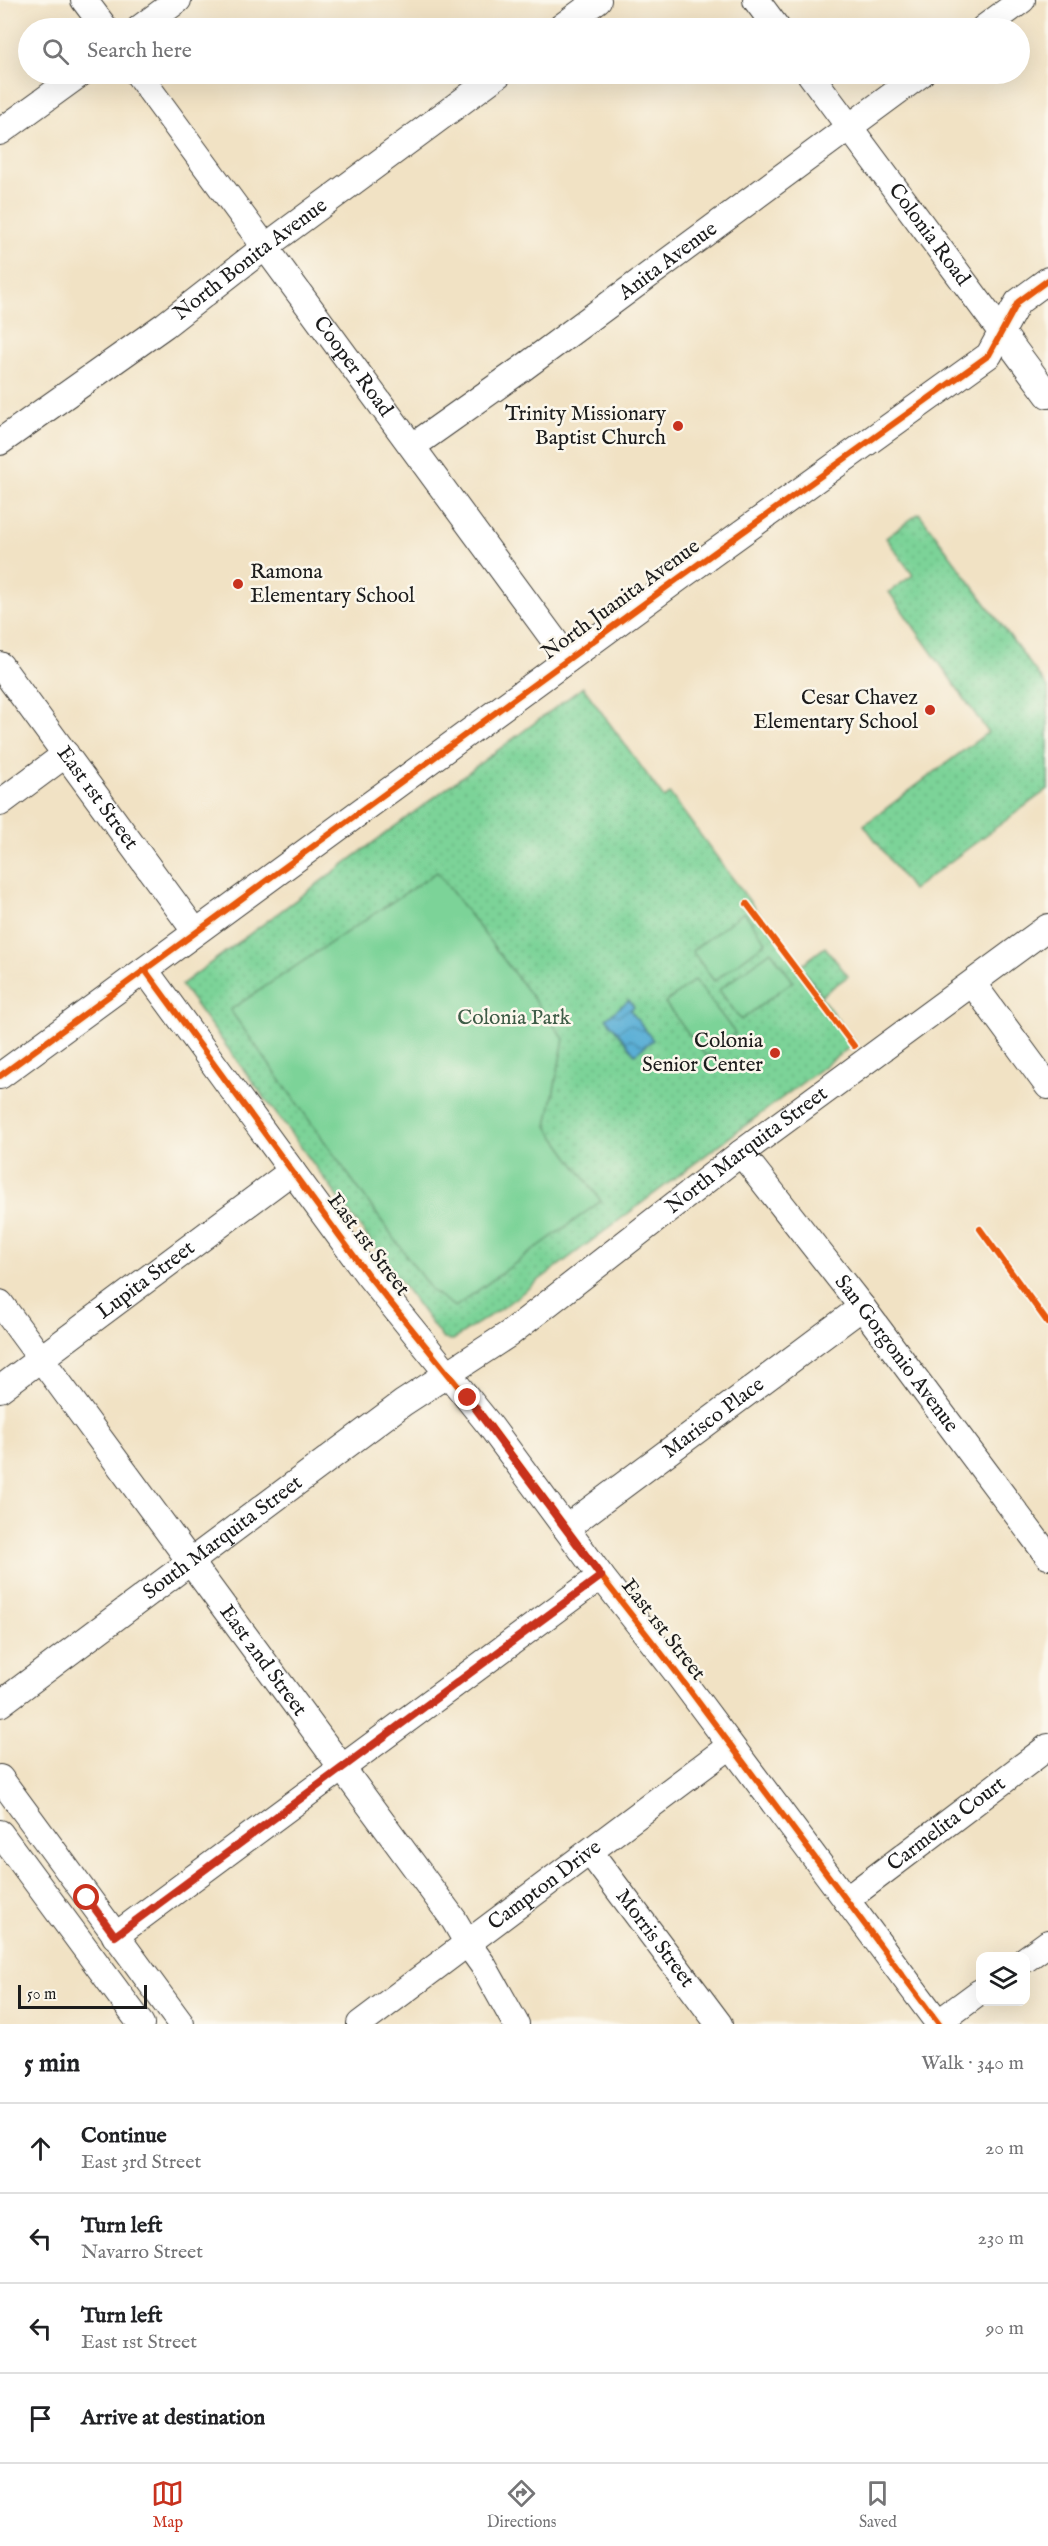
<!DOCTYPE html>
<meta charset="utf-8">
<style>
body{margin:0;font-family:"IM FELL English",serif;background:#f6f6f6;color:#202124}
.controls{position:absolute;right:18px;bottom:18px;display:grid;overflow:hidden;border-radius:12px;box-shadow:0 6px 24px #0002}
.controls button{width:54px;height:54px;display:grid;place-items:center;padding:0;border:0;border-bottom:2px solid #e0e0e0;background:#fff;color:#202124;font:30px sans-serif}
.scale{position:absolute;left:18px;bottom:15px;width:129px;box-sizing:border-box;padding-left:6px;border:3px solid #1c1c1c;border-top:0;font-size:16px;line-height:21px;white-space:nowrap;color:#1c1c1c;-webkit-text-stroke:4px #fbf7ec;paint-order:stroke}
.stop{position:absolute;width:18px;height:18px;margin:-14px;border:4px solid #c8321e;border-radius:50%;background:#fff}
.stop.end{background:#c8321e;border-color:#fff;box-shadow:0 2px 6px #0008}
.list{margin:0;padding:0;list-style:none}
h2{display:flex;justify-content:space-between;align-items:center;height:78px;margin:0;padding:0 24px;font-size:26px}
h2 small{font-size:20px;font-weight:400;color:#757577}
.list li{display:grid;grid-template-columns:39px 1fr auto;gap:18px;align-items:center;box-sizing:border-box;height:90px;padding:0 24px;border-top:2px solid #e0e0e0}
.list b{display:block;font-size:22px;white-space:nowrap}
.list p{margin:0;font-size:20px;white-space:nowrap;color:#757577}
.list em{font-size:20px;font-style:normal;color:#757577}
.icon{flex:none;width:33px;height:33px;fill:none;stroke:currentColor;stroke-width:2;stroke-linecap:round;stroke-linejoin:round}
.map{position:relative;flex:none;width:1048px;height:2024px;overflow:hidden}
.search{position:absolute;background:#fff;box-shadow:0 6px 24px #0002;left:18px;right:18px;top:18px;height:66px;display:flex;align-items:center;gap:15px;box-sizing:border-box;padding:0 21px;border-radius:33px;color:#757577;font-size:22px}
.sheet{height:438px;background:#fff}
nav{display:flex;justify-content:space-around;align-items:center;box-sizing:border-box;height:84px;border-top:2px solid #e0e0e0;background:#fff;font-size:16px;color:#757577}
nav a{display:grid;justify-items:center;gap:3px}
nav .on{color:#c8321e}
.map>svg:first-child{display:block}
.green{fill:url(#green-dots);stroke:#4c785a;stroke-width:1.5}
.pitch{fill:#7cd398;stroke:#4c785a;stroke-width:1.5}
.water{fill:url(#water-waves);stroke:#3b6679;stroke-width:1.5}
.lines{fill:none;stroke-linecap:round;stroke-linejoin:round}
.minor-casing{stroke:#3c3a35;stroke-width:28}
.minor{stroke:#fff;stroke-width:26}
.cycleway-casing{stroke:#fbf7ec;stroke-width:10}
.cycleway{stroke:#e8590c;stroke-width:6}
.route{stroke:#c8321e;stroke-width:8}
.poi-dot{fill:#c8321e;stroke:#fbf7ec;stroke-width:2}
.labels{text-anchor:middle;dominant-baseline:central;stroke-width:5;stroke-linejoin:round;paint-order:stroke}
.street-label{font-size:21px;fill:#1c1c1c;stroke:#fbf7ec}
.poi-label{font-size:21px;fill:#1c1c1c;stroke:#fbf7ec;text-anchor:end}
.park-label{font-size:21px;fill:#3e5c47;stroke:#fbf7ec}
</style>
<div class="map">
<svg width="1048" height="2024" viewBox="0 0 1048 2024">
<defs>
<pattern id="green-dots" width="8" height="8" patternUnits="userSpaceOnUse" patternTransform="scale(1.5)"><rect width="8" height="8" fill="#7cd398"/><path d="M2 2h.1M6 6h.1" fill="none" stroke="#6bb582" stroke-width="1.8" stroke-linecap="round"/></pattern>
<pattern id="water-waves" width="16" height="10" patternUnits="userSpaceOnUse" patternTransform="scale(1.5)"><rect width="16" height="10" fill="#5aafd6"/><path d="M0 5q4-4 8 0t8 0" fill="none" stroke="#4a8ead"/></pattern>
</defs>
<rect width="100%" height="100%" fill="#fbf7ec"/>
<filter id="ink" filterUnits="userSpaceOnUse"><feTurbulence type="fractalNoise" baseFrequency=".0167" numOctaves="2"/><feDisplacementMap in="SourceGraphic" scale="12" xChannelSelector="R" yChannelSelector="G"/><feConvolveMatrix kernelMatrix="1 2 1 2 8 2 1 2 1" color-interpolation-filters="sRGB"/></filter>
<filter id="wash" filterUnits="userSpaceOnUse"><feTurbulence type="fractalNoise" baseFrequency=".008" numOctaves="4" result="noise"/><feDisplacementMap in="SourceGraphic" scale="24" xChannelSelector="R" yChannelSelector="G"/><feGaussianBlur stdDeviation="1.35" result="paint"/><feColorMatrix in="noise" values="0 0 0 0 0 0 0 0 0 0 0 0 0 0 0 0 0 1.4 0 .05"/><feComposite in="paint" operator="in"/></filter>
<g filter="url(#wash)">
<rect width="100%" height="100%" fill="#f1e2c4"/>
<!-- green -->
<path class="green" d="M 919,513 L 1048,688 L 1048,789 L 912,890 L 864,825 L 988,732 L 889,592 L 913,575 L 886,538 Z
M 583,687 L 664,798 L 670,794 L 855,1043 L 506,1305 L 453,1340 L 443,1339 L 181,985 Z
M 825,947 L 848,976 L 822,995 L 800,966 Z"/>
<!-- pitch -->
<path class="pitch" d="M 437,872 L 564,1039 L 547,1126 L 601,1201 L 455,1307 L 432,1291 L 230,1010 Z
M 744,912 L 766,942 L 714,981 L 692,951 Z
M 771,951 L 793,981 L 741,1020 L 719,990 Z
M 695,980 L 735,1033 L 706,1056 L 665,1003 Z"/>
<!-- water -->
<path class="water" d="M 629,1000 L 634,1007 L 630,1010 L 653,1040 L 635,1054 L 606,1018 Z"/>
</g>
<g filter="url(#ink)">
<g class="lines">
<defs>
<g id="minor">
<path d="M 84,0 L 105,28"/>
<path d="M 756,0 L 777,28"/>
<path d="M 140,28 L 178,0"/>
<path d="M 560,28 L 598,0"/>
<path d="M 984,28 L 1022,0"/>
<path id="s1" d="M 138,74 L 568,659"/>
<path id="s2" d="M 810,74 L 1048,395"/>
<path d="M 0,132 L 80,74"/>
<path id="s3" d="M 0,442 L 165,325 L 265,247 L 499,74"/>
<path id="s4" d="M 413,446 L 523,368 L 921,74"/>
<path id="s5" d="M 0,665 L 195,931"/>
<path d="M 0,803 L 66,754"/>
<path d="M 145,970 L 368,1275 L 491,1427 L 601,1576 L 676,1672 L 939,2024"/>
<path d="M 973,984 L 1048,1086"/>
<path d="M 0,1076 L 679,578 L 989,355 L 1018,302 L 1048,280"/>
<path id="s6" d="M 741,1153 L 862,1307 L 1048,1556"/>
<path id="s7" d="M 0,1303 L 454,1920 L 468,1944 L 483,1965 L 516,2024"/>
<path id="s8" d="M 0,1389 L 292,1171"/>
<path id="s9" d="M 566,1528 L 862,1307"/>
<path id="s10" d="M 0,1704 L 403,1403 L 509,1334 L 741,1153 L 1048,927"/>
<path d="M 0,1778 L 181,2024"/>
<path d="M 0,1833 L 141,2024"/>
<path id="s11" d="M 590,1852 L 719,2024"/>
<path id="s12" d="M 846,1900 L 1048,1747"/>
<path d="M 115,1936 L 601,1576"/>
<path d="M 1026,1959 L 1048,1943"/>
<path d="M 938,2023 L 980,1992"/>
<path id="s13" d="M 360,2024 L 730,1746"/>
</g>
</defs>
<!-- minor casing -->
<use href="#minor" class="minor-casing"/>
<!-- minor -->
<use href="#minor" class="minor"/>
<defs>
<path id="cycleway" d="M 747,904 L 854,1046
M 145,970 L 368,1275 L 491,1427 L 601,1576 L 676,1672 L 939,2024
M 0,1076 L 679,578 L 989,355 L 1018,302 L 1048,280
M 980,1229 L 1048,1323"/>
</defs>
<!-- cycleway casing -->
<use href="#cycleway" class="cycleway-casing"/>
<!-- cycleway -->
<use href="#cycleway" class="cycleway"/>
</g>
</g>
<g class="lines" filter="url(#ink)">
<!-- route -->
<path class="route" d="M 87,1898 L 115,1936 L 601,1576 L 468,1398"/>
</g>
<!-- markers -->
<g class="poi-dot">
<circle cx="678" cy="426" r="6"/>
<circle cx="238" cy="584" r="6"/>
<circle cx="930" cy="710" r="6"/>
<circle cx="775" cy="1053" r="6"/>
</g>
<g class="labels">
<!-- street labels -->
<g class="street-label">
<text stroke="none"><textPath href="#s2" startOffset="200">Colonia Road</textPath></text>
<text stroke="none"><textPath href="#s3" startOffset="310">North Bonita Avenue</textPath></text>
<text stroke="none"><textPath href="#s4" startOffset="315">Anita Avenue</textPath></text>
<text stroke="none"><textPath href="#s1" startOffset="363">Cooper Road</textPath></text>
<text transform="translate(621 600) rotate(-36)">North Juanita Avenue</text>
<text stroke="none"><textPath href="#s5" startOffset="165">East 1st Street</textPath></text>
<text stroke="none"><textPath href="#s10" startOffset="930">North Marquita Street</textPath></text>
<text transform="translate(368 1245) rotate(53)">East 1st Street</text>
<text stroke="none"><textPath href="#s8" startOffset="182">Lupita Street</textPath></text>
<text stroke="none"><textPath href="#s6" startOffset="254">San Gorgonio Avenue</textPath></text>
<text stroke="none"><textPath href="#s9" startOffset="184">Marisco Place</textPath></text>
<text stroke="none"><textPath href="#s10" startOffset="278">South Marquita Street</textPath></text>
<text transform="translate(663 1630) rotate(52)">East 1st Street</text>
<text stroke="none"><textPath href="#s7" startOffset="444">East 2nd Street</textPath></text>
<text stroke="none"><textPath href="#s12" startOffset="126">Carmelita Court</textPath></text>
<text stroke="none"><textPath href="#s13" startOffset="231">Campton Drive</textPath></text>
<text stroke="none"><textPath href="#s11" startOffset="108">Morris Street</textPath></text>
</g>
<!-- poi labels -->
<g class="poi-label">
<text x="666" y="414">Trinity Missionary<tspan x="666" dy="24">Baptist Church</tspan></text>
<text x="250" y="572" text-anchor="start">Ramona<tspan x="250" dy="24">Elementary School</tspan></text>
<text x="918" y="698">Cesar Chavez<tspan x="918" dy="24">Elementary School</tspan></text>
<text x="763" y="1041">Colonia<tspan x="763" dy="24">Senior Center</tspan></text>
</g>
<!-- park labels -->
<g class="park-label">
<text x="514" y="1018">Colonia Park</text>
</g>
</g>
</svg>
<div class="controls">
<button><svg class="icon" aria-label="layers" viewBox="0 0 24 24"><path d="M12 4l9 5-9 5-9-5zM3 14l9 5 9-5"/></svg></button>
</div>
<div class="scale">50 m</div>
<div class="stop" style="left:87px;top:1898px"></div>
<div class="stop end" style="left:468px;top:1398px"></div>
<div class="search"><svg class="icon" aria-label="search" viewBox="0 0 24 24"><circle cx="10" cy="10" r="6"/><path d="M15 15l6 6"/></svg>Search here</div>
</div>
<section class="sheet">
<h2>5 min<small>Walk · 340 m</small></h2>
<ul class="list">
<li><svg class="icon" aria-label="ahead" viewBox="0 0 24 24"><path d="M12 20V5M6 11l6-6 6 6"/></svg><div><b>Continue</b><p>East 3rd Street</p></div><em>20 m</em></li>
<li><svg class="icon" aria-label="left" viewBox="0 0 24 24"><path d="M17 20v-9H6M10 6l-5 5 5 5"/></svg><div><b>Turn left</b><p>Navarro Street</p></div><em>230 m</em></li>
<li><svg class="icon" aria-label="left" viewBox="0 0 24 24"><path d="M17 20v-9H6M10 6l-5 5 5 5"/></svg><div><b>Turn left</b><p>East 1st Street</p></div><em>90 m</em></li>
<li><svg class="icon" aria-label="arrive" viewBox="0 0 24 24"><path d="M6 21V4h12l-3 4 3 4H6"/></svg><div><b>Arrive at destination</b></div></li>
</ul>
</section>
<nav>
<a class="on"><svg class="icon" aria-label="map" viewBox="0 0 24 24"><path d="M3 6l6-2 6 2 6-2v14l-6 2-6-2-6 2zM9 4v14M15 6v14"/></svg>Map</a>
<a><svg class="icon" aria-label="directions" viewBox="0 0 24 24"><path d="M12 3l9 9-9 9-9-9zM9 14v-3h6M13 9l2 2-2 2"/></svg>Directions</a>
<a><svg class="icon" aria-label="saved" viewBox="0 0 24 24"><path d="M7 4h10v16l-5-4-5 4z"/></svg>Saved</a>
</nav>
